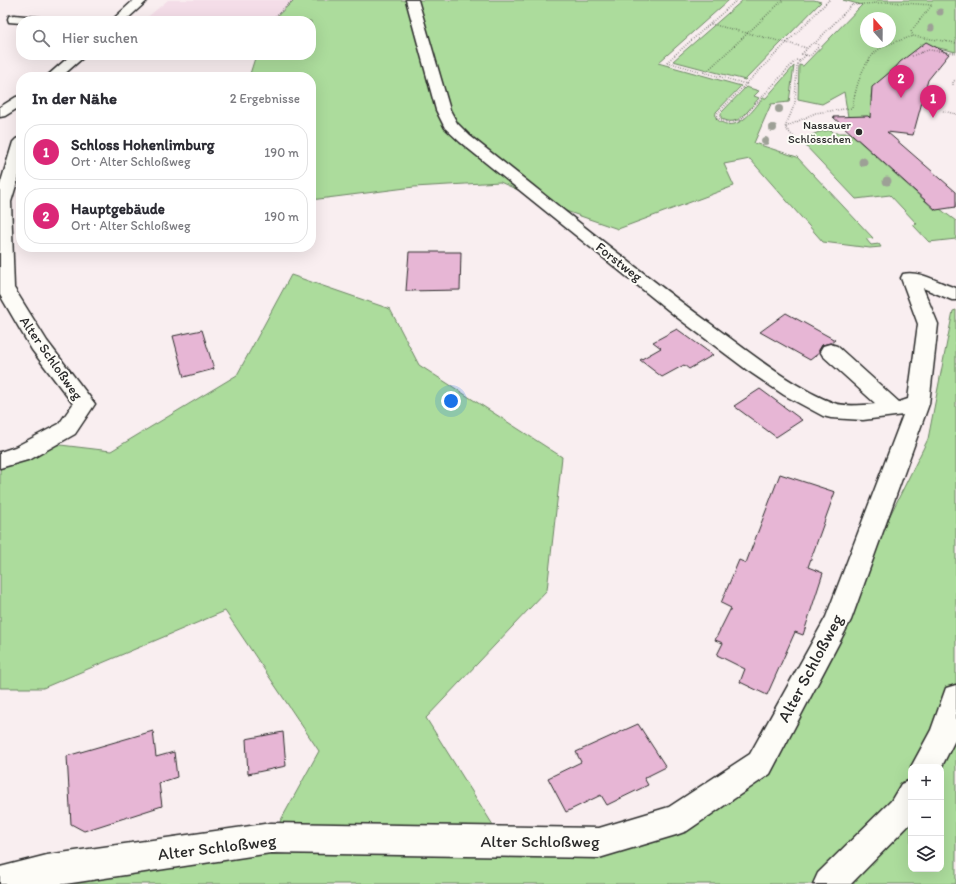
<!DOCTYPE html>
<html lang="de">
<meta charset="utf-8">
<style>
body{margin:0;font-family:Itim,sans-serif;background:#f7f7f7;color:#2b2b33}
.controls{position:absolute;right:12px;bottom:12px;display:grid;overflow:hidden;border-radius:8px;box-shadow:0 4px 16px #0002}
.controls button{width:36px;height:36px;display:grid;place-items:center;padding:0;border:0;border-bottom:1px solid #e1e1e2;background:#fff;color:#2b2b33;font:20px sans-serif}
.compass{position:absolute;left:860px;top:12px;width:36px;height:36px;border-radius:50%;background:#fff;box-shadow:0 4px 16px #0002;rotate:339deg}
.you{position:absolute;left:451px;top:401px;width:14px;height:14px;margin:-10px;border:3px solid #fff;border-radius:50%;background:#1a73e8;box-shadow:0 0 0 6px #1a73e833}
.badge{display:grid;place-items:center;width:26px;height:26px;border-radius:50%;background:#db2777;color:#fff;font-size:13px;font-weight:700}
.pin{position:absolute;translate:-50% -33px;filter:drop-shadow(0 1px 2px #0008)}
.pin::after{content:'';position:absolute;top:21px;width:14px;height:12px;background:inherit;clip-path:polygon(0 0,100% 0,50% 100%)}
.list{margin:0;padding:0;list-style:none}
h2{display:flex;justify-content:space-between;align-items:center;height:52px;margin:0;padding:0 16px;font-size:17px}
h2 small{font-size:13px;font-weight:400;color:#7c7c81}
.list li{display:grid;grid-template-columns:26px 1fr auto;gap:12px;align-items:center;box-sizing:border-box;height:56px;margin:0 8px 8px;padding:0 8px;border:1px solid #e1e1e2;border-radius:16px}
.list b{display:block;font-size:15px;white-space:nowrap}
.list p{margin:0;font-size:13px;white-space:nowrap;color:#7c7c81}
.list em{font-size:13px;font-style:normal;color:#7c7c81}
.icon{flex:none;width:22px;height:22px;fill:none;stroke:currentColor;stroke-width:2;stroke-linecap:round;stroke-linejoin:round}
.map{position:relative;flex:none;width:956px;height:884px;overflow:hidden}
.search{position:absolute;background:#fff;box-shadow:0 4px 16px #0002;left:16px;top:16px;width:300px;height:44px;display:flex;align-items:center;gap:10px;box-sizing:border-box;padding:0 14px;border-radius:16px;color:#7c7c81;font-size:15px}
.panel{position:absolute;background:#fff;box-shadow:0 4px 16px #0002;left:16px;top:72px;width:300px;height:180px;border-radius:16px}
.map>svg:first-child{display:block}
.built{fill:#f4dde8}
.green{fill:#acdc9c;stroke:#6c8464;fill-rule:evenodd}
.building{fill:#e7b6d5;stroke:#2b2b2b}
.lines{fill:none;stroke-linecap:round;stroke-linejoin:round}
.minor-casing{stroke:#2b2b2b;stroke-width:3}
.path{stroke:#2b2b2b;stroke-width:1.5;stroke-dasharray:0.5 2;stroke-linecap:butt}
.minor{fill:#fdfcf7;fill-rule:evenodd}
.tree{fill:#9da096}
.poi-dot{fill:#2b2b2b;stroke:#fdfcf7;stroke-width:1.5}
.labels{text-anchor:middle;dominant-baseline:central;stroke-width:4;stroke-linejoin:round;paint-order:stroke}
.far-poi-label{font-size:12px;fill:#2b2b2b;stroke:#fdfcf7;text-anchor:end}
.street-label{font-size:14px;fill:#2b2b2b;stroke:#fdfcf7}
.near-street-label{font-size:17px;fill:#2b2b2b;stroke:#fdfcf7}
</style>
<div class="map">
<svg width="956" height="884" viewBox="0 0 956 884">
<rect width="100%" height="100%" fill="#f9eef0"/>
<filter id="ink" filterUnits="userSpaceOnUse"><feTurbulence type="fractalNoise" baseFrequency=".025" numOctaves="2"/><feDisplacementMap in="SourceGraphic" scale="8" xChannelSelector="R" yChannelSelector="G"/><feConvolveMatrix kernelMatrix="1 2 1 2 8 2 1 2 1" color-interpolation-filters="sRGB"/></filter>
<g filter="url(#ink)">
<!-- built -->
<path class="built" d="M 168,0 L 295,0 L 272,21 L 143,21 Z"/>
<!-- green -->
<path class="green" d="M 294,0 L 729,0 L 658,63 L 741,86 L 716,112 C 715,117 716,120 721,122 C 739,132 753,110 763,98 L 766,98 L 794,66 L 789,102 L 771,104 L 754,143 L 797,157 L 873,238 L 866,239 L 871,245 L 879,244 L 881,247 L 870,248 L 823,242 L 750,159 L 724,164 L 734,186 L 618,229 L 563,210 L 500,182 L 414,187 L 311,200 L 311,77 L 249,77 L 256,55 L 311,55 L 311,21 L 272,21 Z
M 743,0 L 814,0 L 821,2 L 745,80 L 673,61 Z
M 843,0 L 956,0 L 956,52 L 922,44 L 919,46 L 921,48 C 904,59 887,68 886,91 L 872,89 L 871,98 L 891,116 L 848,117 L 844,92 L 822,104 L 798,99 L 799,65 L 803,66 L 862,5 ZM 866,18 L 890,18 L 890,42 L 866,42 Z
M 746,87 L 759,91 L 754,96 L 759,98 C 748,110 738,129 721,118 L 721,113 Z
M 831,130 L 834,133 L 850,133 L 935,210 L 940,209 L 956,221 L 956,239 L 929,242 L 913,225 L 917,224 L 890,195 L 856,199 L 803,143 L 803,139 L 819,132 Z
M 291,275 L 390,309 L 419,365 L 562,457 L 547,590 L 426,718 L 503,841 L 599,843 L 760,764 L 838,620 L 928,439 L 953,311 L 956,310 L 956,884 L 0,884 L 271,838 L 319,751 L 225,611 L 43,688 L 0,688 L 0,468 L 52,444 L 111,451 L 237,375 ZM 911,767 L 941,767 L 941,869 L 911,869 Z"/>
<!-- building -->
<path class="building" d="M 926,42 L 949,54 L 928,80 L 913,135 L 887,132 L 956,192 L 956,207 L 936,210 L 833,117 L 868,116 L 870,118 L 872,87 L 896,67 L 900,62 Z
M 409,252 L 461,252 L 460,290 L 406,291 Z
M 786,313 L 835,340 L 831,343 L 822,345 L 819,350 L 819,353 L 810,360 L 760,332 Z
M 677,329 L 713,355 L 689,369 L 684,365 L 662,377 L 640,360 L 661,348 L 653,342 Z
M 202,330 L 214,369 L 184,377 L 173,336 Z
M 760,389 L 802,420 L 776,437 L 734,406 Z
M 780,474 L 835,492 L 808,567 L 823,573 L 803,635 L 795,632 L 767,695 L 740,682 L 745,669 L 717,655 L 723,643 L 715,640 L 731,608 L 721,603 L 739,560 L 746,563 Z
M 638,724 L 666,767 L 644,778 L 648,785 L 607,805 L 601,795 L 566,812 L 548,778 L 581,762 L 576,752 Z
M 153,731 L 156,757 L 174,752 L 177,777 L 159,783 L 162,806 L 84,831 L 71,824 L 67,756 Z
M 283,732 L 286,766 L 248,774 L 246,739 Z"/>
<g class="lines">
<defs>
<path id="minor" d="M 134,0 L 148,0 L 125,21 L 111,21 Z
M 406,0 L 418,0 L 450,110 L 457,123 L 470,136 C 553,201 634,268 719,330 C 753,355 794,388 834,403 C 844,407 864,405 876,404 L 823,356 L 820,351 L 823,346 L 830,344 L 837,346 L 899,402 L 908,399 L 918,324 L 901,278 L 903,274 C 921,270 940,284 956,288 L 956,300 L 952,300 L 923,288 L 938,324 L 929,404 L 851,620 L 770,774 L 687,831 L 676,835 L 599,858 L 271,853 L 65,884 L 0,884 L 0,867 L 47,855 L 271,823 L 599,828 L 669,807 L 750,754 L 826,617 L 903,415 L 863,420 L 831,418 L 823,416 L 784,395 L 747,370 L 678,318 L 460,142 L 445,128 L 436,110 Z
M 14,15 L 46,18 L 47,21 L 21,21 L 21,23 L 9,22 L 8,19 L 9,16 Z
M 71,55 L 86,55 L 61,77 L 46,77 Z
M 21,96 L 21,106 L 5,116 L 0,117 L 0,107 L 16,97 Z
M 21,137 L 21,169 L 11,202 L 14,288 L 47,341 L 95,404 L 75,434 L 31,459 L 0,468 L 0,452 L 15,447 L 59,424 L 73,404 L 32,350 L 0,295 L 0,185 L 13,142 L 16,139 Z
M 956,685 L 956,738 L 941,768 L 911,767 L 931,730 L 946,688 Z
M 911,780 L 911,823 L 851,884 L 813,884 L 818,873 L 891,801 L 901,784 Z"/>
</defs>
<!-- minor casing -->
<use href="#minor" class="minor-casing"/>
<!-- path -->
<path class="path" d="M 270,21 L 293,0
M 711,24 L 807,48
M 806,55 L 810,56 L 820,45 L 816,44
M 912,56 L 928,50 L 956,53
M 800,61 L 806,55 L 802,54 L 812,43 L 815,43 L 852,5 L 890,2 L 932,5 L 911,31 L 913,36 L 956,43
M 667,62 L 746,84 L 829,0 L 827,0
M 667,62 L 737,0
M 705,73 L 783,0
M 746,84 L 718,113 L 717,118 L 729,123 L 741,120 L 796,60 L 800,61 L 797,65 L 795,103 L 785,128 L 795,138
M 953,85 L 953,81 L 956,80
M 943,111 L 956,114
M 786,127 L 815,113 L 852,108 C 856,88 862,60 881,48 C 891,42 903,40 913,36"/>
<!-- minor -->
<use href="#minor" class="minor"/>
</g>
<!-- trees -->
<g class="tree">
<circle cx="940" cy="12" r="3.5"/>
<circle cx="931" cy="28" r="3.5"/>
<circle cx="779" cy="109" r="4"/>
<circle cx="773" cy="128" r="4"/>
<circle cx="765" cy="141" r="4"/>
<circle cx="863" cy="162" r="4.5"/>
<circle cx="887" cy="181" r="4.5"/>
</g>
</g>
<!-- markers -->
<circle class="poi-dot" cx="859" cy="132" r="4"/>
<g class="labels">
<!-- far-poi labels -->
<g class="far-poi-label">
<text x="851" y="125">Nassauer<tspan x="851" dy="14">Schlösschen</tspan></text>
</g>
<!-- street labels -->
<g class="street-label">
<text transform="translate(619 262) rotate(38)">Forstweg</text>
<text transform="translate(51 358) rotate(55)">Alter Schloßweg</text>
</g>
<!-- near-street labels -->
<g class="near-street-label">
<text transform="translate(810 668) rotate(-62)">Alter Schloßweg</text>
<text x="540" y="841">Alter Schloßweg</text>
<text transform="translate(217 847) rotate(-7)">Alter Schloßweg</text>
</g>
</g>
</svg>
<div class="controls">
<button>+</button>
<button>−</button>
<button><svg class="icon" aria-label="layers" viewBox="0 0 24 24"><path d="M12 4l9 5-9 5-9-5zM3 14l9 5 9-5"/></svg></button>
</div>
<svg class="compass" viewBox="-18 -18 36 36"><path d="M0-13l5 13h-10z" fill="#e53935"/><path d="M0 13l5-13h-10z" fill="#7c7c81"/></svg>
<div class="you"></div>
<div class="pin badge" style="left:933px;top:118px">1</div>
<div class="pin badge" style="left:901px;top:98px">2</div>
<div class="search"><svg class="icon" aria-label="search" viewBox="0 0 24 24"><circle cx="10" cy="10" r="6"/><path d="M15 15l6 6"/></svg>Hier suchen</div>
<section class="panel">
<h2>In der Nähe<small>2 Ergebnisse</small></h2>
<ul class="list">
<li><span class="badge">1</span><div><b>Schloss Hohenlimburg</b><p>Ort · Alter Schloßweg</p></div><em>190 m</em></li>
<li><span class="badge">2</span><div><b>Hauptgebäude</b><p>Ort · Alter Schloßweg</p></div><em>190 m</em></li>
</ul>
</section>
</div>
